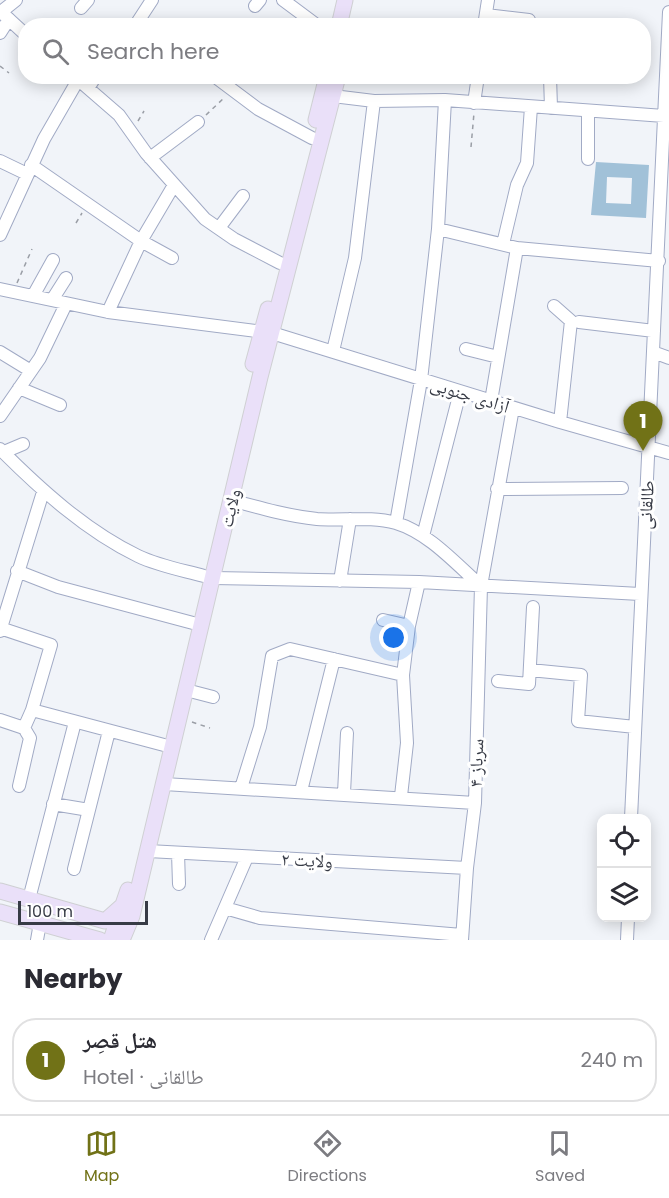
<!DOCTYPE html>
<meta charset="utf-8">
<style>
body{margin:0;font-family:Poppins,"Noto Naskh Arabic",sans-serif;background:#f7f7f7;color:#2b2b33}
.controls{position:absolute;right:18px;bottom:18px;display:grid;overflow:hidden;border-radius:12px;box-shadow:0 3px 15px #0003}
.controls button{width:54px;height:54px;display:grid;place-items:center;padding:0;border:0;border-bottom:2px solid #e1e1e2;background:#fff;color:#2b2b33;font:30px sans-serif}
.scale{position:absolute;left:18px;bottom:15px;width:130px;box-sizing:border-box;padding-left:6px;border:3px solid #373b46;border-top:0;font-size:16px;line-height:21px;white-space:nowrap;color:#373b46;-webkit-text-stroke:4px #fff;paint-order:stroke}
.you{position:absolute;left:394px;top:638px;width:21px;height:21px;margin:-15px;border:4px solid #fff;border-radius:50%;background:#1a73e8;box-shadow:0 0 0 9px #1a73e833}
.badge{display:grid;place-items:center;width:39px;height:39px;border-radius:50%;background:#717217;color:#fff;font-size:20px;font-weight:700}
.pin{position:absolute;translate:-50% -50px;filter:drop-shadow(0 2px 3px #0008)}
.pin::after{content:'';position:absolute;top:32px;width:21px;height:18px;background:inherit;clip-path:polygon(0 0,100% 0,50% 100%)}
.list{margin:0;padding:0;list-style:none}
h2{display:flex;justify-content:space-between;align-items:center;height:78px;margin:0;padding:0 24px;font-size:26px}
h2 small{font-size:20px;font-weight:400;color:#7c7c81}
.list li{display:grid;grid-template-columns:39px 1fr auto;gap:18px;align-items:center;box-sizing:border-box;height:84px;margin:0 12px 12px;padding:0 12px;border:2px solid #e1e1e2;border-radius:24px}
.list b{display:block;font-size:22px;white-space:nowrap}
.list p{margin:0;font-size:20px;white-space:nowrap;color:#7c7c81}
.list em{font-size:20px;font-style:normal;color:#7c7c81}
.icon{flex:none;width:33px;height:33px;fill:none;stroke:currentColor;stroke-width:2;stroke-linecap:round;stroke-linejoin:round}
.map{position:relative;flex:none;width:669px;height:940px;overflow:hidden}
.search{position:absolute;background:#fff;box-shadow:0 3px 15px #0003;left:18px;right:18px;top:18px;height:66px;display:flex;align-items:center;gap:15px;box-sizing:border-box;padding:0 21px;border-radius:24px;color:#7c7c81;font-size:22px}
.sheet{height:174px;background:#fff}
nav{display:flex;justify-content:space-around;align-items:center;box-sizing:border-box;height:84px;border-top:2px solid #e1e1e2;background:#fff;font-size:16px;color:#7c7c81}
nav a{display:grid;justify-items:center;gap:3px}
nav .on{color:#717217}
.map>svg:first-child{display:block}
.building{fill:#a1c1d8;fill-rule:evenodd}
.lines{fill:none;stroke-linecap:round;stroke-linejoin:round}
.minor-casing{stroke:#a1aac5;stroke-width:14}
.major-casing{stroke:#cfd0d3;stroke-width:17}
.path{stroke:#9a9ea6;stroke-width:1.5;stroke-dasharray:4.5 4.5;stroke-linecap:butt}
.minor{stroke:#fff;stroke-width:12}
.major{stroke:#eae0f9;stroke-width:15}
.labels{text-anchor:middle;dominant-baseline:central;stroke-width:6;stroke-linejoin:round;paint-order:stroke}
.street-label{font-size:18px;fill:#373b46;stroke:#fff}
</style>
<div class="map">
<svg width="669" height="940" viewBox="0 0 669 940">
<rect width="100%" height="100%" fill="#f1f4f9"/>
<!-- building -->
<path class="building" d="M 596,162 L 649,165 L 646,218 L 591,215 ZM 607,177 L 632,178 L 631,204 L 606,203 Z"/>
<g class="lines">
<defs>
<path id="minor" d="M 283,0 L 318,26
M 255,6 L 260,0
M 81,8 L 88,0
M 0,11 L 26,35
M 1,12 L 16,0
M 486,15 L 529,20
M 135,26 L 152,0
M 484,26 L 488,0
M 0,33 L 9,19
M 74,76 L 119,115 L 146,153 L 205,219 L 234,239 L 280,263
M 214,76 L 258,109 L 312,138
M 550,76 L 551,108
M 88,88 L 96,76
M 333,96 L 374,101 L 445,100 L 664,116
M 474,103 L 478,76
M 150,158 L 198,122
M 588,159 L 588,111
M 0,161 L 27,174
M 31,165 L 141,241 L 172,258
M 219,228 L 243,196
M 438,229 L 517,248 L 659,261
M 0,235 L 44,139 L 78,80
M 503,244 L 517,185 L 527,163 L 531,107
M 0,289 L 108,312 L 272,333 L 560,422 L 669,453
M 33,296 L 53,260
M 52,300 L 66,278
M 554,306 L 571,321 L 560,422
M 108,312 L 141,241 L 174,185
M 579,322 L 654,331
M 466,349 L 498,357
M 333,351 L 355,258 L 374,101
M 0,352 L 31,371
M 653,352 L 669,358
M 19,388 L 60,405
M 491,401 L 517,248
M 0,416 L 40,358 L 66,304
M 0,449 C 40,489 86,531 138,556 C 159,566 182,570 204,576
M 4,452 L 23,444
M 497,489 L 622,488
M 231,500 C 260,508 288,516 317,519 C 343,521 370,516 396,523 C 429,533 456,564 481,586
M 396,523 L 421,380 L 438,229 L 445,100
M 423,536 L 460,392
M 17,571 L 58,587 L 193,623
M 213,578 L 419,582 L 640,594
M 340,581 L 350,519
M 383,620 L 409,626
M 0,628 L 51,645 L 32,710 L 24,728 L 0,720
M 0,631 L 43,492
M 530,670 L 581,675 L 578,721 L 635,727
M 498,681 L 529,684 L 533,607
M 186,690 L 213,697
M 32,710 L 164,745
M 164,784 L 475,803
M 19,786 L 30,738 L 24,728
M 241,788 L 260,727 L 272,656 L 290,649 L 403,675
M 301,791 L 334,659
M 344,793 L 347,733
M 401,796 L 407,743 L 403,675 L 409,626 L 419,582
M 53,804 L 89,810
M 631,818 L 669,12
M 148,851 L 467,868
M 178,853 L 179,884
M 74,869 L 109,731
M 29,899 L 75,722
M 225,908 L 260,918 L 462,935
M 37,940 L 40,923
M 211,940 L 247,857
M 462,940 L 467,868 L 475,803 L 481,586 L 513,408
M 627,940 L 628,918"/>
<path id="major" d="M 339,26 L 345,0
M 316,120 L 327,76
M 253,364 L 268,309
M 0,891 L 105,921 L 123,905
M 0,912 L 100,940
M 111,940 L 128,890
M 122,940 L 132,916 L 260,377 L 338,76"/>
</defs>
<!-- minor casing -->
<use href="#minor" class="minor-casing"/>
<!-- major casing -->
<use href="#major" class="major-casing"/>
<!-- path -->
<path class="path" d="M 0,66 L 9,73
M 206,115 L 224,98
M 138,121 L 144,111
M 471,147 L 474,113
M 76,223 L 82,213
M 17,283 L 32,249
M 192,722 L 210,728"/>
<!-- minor -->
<use href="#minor" class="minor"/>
<!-- major -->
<use href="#major" class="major"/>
</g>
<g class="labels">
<!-- street labels -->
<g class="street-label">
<text transform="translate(470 395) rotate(17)">آزادی جنوبی</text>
<text transform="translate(646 505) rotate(-87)">طالقانی</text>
<text transform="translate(230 508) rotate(-77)">ولایت</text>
<text transform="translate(476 763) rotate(-88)">سرباز ۴</text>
<text transform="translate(307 860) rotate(3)">ولایت ۲</text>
</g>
</g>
</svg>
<div class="controls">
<button><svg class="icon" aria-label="locate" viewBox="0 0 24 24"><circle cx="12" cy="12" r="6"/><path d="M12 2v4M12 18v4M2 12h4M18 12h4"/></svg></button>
<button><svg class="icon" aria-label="layers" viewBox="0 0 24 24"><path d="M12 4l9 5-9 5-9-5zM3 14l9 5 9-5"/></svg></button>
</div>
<div class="scale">100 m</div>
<div class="you"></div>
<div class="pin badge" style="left:643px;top:451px">1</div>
<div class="search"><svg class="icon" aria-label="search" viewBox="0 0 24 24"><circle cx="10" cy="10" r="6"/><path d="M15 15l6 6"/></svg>Search here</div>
</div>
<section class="sheet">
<h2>Nearby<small></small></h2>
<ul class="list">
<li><span class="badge">1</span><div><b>هتل قصِر</b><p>Hotel · طالقانی</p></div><em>240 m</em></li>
</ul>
</section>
<nav>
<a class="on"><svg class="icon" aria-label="map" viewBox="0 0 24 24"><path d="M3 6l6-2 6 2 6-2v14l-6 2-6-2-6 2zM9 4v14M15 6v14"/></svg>Map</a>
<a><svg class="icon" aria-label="directions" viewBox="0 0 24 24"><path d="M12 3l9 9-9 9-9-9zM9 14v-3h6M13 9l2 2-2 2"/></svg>Directions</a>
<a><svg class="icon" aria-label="saved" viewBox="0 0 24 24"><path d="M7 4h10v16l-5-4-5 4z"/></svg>Saved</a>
</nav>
